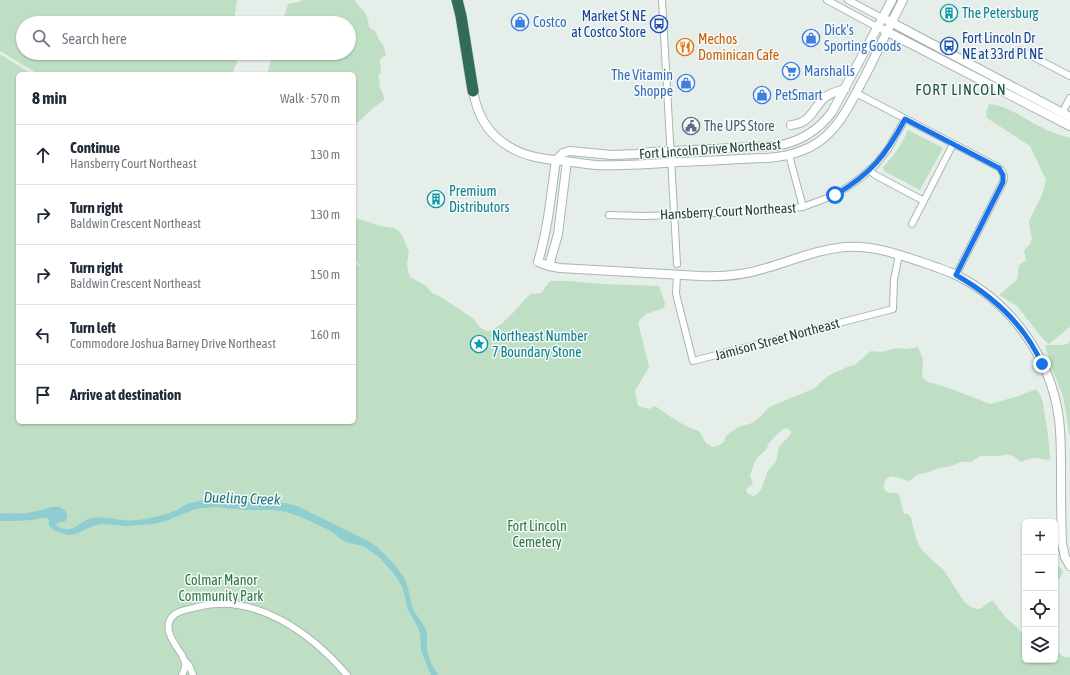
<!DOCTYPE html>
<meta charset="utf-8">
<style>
body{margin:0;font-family:"Asap Condensed",sans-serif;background:#f6f6f7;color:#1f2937}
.controls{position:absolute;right:12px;bottom:12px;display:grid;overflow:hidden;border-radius:6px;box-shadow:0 1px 3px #0004}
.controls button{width:36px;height:36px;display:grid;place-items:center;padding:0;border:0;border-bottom:1px solid #e0e1e3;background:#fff;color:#1f2937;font:20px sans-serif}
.stop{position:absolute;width:12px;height:12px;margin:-9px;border:3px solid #1a73e8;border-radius:50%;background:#fff}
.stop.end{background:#1a73e8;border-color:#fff;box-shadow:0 1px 4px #0008}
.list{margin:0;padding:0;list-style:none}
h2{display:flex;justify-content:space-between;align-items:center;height:52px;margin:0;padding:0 16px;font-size:17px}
h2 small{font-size:13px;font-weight:400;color:#747a83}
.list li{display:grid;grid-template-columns:26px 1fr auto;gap:12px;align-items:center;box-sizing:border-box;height:60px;padding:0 16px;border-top:1px solid #e0e1e3}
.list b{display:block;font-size:15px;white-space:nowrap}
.list p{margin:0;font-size:13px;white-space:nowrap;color:#747a83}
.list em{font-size:13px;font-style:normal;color:#747a83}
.icon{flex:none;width:22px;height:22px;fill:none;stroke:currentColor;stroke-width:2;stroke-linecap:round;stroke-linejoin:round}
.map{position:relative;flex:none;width:1070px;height:675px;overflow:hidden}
.search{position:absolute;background:#fff;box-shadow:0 1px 3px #0004;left:16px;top:16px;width:340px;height:44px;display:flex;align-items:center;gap:10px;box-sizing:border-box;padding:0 14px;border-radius:22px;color:#747a83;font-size:15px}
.panel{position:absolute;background:#fff;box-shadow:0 1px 3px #0004;left:16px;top:72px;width:340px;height:352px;border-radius:6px}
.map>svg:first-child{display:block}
.green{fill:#bfdfc5;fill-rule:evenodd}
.water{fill:#8fcdd1}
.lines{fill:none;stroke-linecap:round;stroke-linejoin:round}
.minor-casing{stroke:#a8b6b0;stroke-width:8}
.tertiary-casing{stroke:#a8b6b0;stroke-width:10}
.motorway-casing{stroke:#c2cac7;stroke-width:12}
.minor{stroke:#fff;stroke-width:6}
.tertiary{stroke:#fff;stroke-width:8}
.motorway{stroke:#316c5b;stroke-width:11}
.route{stroke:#1a73e8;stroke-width:5}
.labels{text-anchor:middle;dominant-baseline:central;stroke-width:3;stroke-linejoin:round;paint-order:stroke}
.culture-label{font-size:14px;fill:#0d838f;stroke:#f6faf8;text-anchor:start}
.transit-label{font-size:14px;fill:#164399;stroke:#f6faf8;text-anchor:end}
.shop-label{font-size:14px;fill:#366cbe;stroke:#f6faf8;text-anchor:start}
.food-label{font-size:14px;fill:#c56008;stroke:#f6faf8;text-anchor:start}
.service-label{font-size:14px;fill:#4e5e75;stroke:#f6faf8;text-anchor:start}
.street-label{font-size:14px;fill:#254036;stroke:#f6faf8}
.park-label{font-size:14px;fill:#2f7745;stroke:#f6faf8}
.neighbourhood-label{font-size:15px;letter-spacing:1px;fill:#205342;stroke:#f6faf8}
.water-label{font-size:15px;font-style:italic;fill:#1f747c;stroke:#f6faf8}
</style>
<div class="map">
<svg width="1070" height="675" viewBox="0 0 1070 675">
<rect width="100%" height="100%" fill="#e6eeea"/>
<!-- green -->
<path class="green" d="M 0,0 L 237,0 L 234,23 L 23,23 L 23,53 L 234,53 L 237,62 L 232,74 L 38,74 L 0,51 Z
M 301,0 L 355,0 C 358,7 360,6 364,11 C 367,14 369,23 369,27 L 376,32 L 378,38 L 384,47 L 386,55 C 376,61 381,61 381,70 C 381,72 379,75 378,77 L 380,81 L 379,87 L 382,91 L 384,97 L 384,100 L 373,108 L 354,126 L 354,74 L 267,74 L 273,53 L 349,53 L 349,23 L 282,23 L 288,4 C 292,2 297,3 301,1 Z
M 0,54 L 32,74 L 18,74 L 18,422 L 354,422 L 354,263 L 362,267 L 354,260 L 354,218 L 363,220 L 380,226 L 394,228 L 399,231 L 402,235 L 409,252 L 407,263 L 408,272 L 410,277 L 425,285 L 432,293 L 441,297 L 474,319 L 480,327 L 486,331 L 489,331 L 500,325 L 510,316 L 526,298 L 531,294 L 541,293 L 550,281 L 568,281 L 604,284 L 659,286 L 665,303 L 664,308 L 646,314 L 638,322 L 649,367 L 635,391 L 638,406 L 649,409 L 655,406 C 670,416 682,426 699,431 L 706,443 L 712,447 L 717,446 L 723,443 L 726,436 L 732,431 L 739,427 L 752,423 L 761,416 L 769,407 L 808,391 L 816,387 L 822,381 L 828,376 L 847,367 L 855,365 L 871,351 L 881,352 L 896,348 L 907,349 L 918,347 L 923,359 L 922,377 L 928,382 L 949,388 L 990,404 L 1019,396 L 1036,389 L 1040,394 L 1043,403 L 1048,436 L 1050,458 L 1049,460 C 1045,460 1042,459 1038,458 C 1032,457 1026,460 1021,462 L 1015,457 L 1008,454 L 1001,456 L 980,456 L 971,462 L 961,462 L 951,466 L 938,468 L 929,472 L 917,475 L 909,481 C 903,480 896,476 890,477 C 884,479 881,488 887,492 C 891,494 895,492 899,494 L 904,514 L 908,514 L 911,518 C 914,529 915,541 923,551 C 927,554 930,558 934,562 C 938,565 942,568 945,572 C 953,582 964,609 978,609 C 983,610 987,601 993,601 L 1006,618 L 1016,626 L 1025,637 L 1025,660 L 1055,660 L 1055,649 C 1059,653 1064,659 1070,657 L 1070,675 L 0,675 ZM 787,428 L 791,431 L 791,434 L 779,447 L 776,462 L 768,470 L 761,490 L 756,495 L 753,496 L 748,494 L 746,490 L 747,488 L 753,484 L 750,475 L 754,464 L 757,458 L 766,450 L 769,443 L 777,434 L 784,429 Z
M 989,104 C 1006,105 1025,119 1041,127 C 1050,132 1060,135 1070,138 L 1070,327 L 1049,344 L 1044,340 L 1017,306 L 999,295 L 1017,280 L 1019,265 L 1026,260 L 1024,250 L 1030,244 L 1032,238 L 1030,230 L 1029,221 L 1042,195 L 1046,180 L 1030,146 L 987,118 L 986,112 Z
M 908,130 L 943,148 L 920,190 L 884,171 L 883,167 C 894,156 902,144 908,130 Z
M 1070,339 L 1070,435 L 1069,434 L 1066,413 L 1063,396 L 1053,371 L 1045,345 L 1063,345 L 1069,343 Z
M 1055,563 C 1062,570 1066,571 1059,579 C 1057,582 1056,586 1055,589 Z"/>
<!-- water -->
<path class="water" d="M 204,500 L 285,503 L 297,506 L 368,541 L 376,546 L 396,566 L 404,578 L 408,588 L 411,603 L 414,611 L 425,627 L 427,634 L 427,646 L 428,654 L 431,663 L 438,675 L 431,675 L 429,671 L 421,650 L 420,633 L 416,624 L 408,610 L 403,589 L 400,583 L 394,574 L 379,557 L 363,546 L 349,543 L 342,540 L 331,531 L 301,517 L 287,512 L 274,510 L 246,510 L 215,507 L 195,509 L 166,521 L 153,524 L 127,526 L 103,524 L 95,525 L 76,534 L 68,535 L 61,533 L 54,530 L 49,526 L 49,520 L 47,518 C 42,517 38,519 32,520 C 21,521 11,521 0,521 L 0,513 C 13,514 25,514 37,511 C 45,509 51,506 59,507 C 64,508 71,516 65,521 C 63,523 59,522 57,523 L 56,525 C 74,537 78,520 93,518 C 107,516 122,522 136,520 C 150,519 163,515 175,511 C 180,509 184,505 189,503 C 194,502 200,501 204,500 Z"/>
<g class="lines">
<defs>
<path id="minor" d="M 662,0 L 677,264
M 827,0 L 877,27
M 848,0 L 882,18
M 1020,50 L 1070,76
M 856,93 L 998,167 C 1003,171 1005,176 1003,182 L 956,275
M 1062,113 L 1070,98
M 789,155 L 803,207
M 869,170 L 875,175 L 924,201
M 609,215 L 644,216 L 674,215 L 772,210 L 803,207 L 835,195 L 852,184 L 863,176 L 876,164 L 888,149 L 905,119
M 912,224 L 953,144
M 677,275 L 676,293 L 677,298 L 693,361 L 893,309 L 894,280 L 899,254
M 186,662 L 189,665 L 193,675
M 182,675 C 184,671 186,668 185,663 C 185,661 183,658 182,655 C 176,646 164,631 170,620 C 175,610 188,610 197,607 C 255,592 311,633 347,675"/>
<path id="tertiary" d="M 892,0 L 832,112 C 818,131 800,142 776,146 L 650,152 L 637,154 L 612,155 L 570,151 L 563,153 L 556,160 C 551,195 548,229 538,262 L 549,266 L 560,268 L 700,276 C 723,277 745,275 766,268 C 794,260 815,250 845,247 C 876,245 904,256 933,266 C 941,269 948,271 956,275 C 1011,302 1051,358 1059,419 C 1061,436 1061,453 1061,470 C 1061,495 1061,519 1062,543 L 1065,557 L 1070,566
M 887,20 L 1070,117
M 884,30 L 1070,126
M 473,91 C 477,114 488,134 508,146 C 525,157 544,159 563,161 C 574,162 585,164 596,165 C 624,166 651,164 678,162 C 708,161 737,159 767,158 C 826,154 840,124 865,76 C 878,51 890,25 903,0
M 791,125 C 811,123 812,110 824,98 C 830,93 838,91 845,89
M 549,266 L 558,234 L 567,161"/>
<path id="motorway" d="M 457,0 L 461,16 L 473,91"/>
</defs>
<!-- minor casing -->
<use href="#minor" class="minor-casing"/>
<!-- tertiary casing -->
<use href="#tertiary" class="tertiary-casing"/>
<!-- motorway casing -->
<use href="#motorway" class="motorway-casing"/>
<!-- minor -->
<use href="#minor" class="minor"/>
<!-- tertiary -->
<use href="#tertiary" class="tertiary"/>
<!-- motorway -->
<use href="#motorway" class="motorway"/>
</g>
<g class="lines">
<!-- route -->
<path class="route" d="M 835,195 C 871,174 886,155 905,119 L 999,168 L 1003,175 L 1003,182 L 956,275 C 993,296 1024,324 1042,364"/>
</g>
<!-- icons -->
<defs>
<symbol id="building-ring" viewBox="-11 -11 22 22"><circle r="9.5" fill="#f6faf8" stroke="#0f9aa8" stroke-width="1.5"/><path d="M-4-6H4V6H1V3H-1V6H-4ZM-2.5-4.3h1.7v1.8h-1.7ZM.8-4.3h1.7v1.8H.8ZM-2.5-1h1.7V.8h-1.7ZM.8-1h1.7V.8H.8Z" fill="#0f9aa8"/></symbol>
<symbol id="shop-ring" viewBox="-11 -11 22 22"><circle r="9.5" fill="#f6faf8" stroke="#3f7fe0" stroke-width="1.5"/><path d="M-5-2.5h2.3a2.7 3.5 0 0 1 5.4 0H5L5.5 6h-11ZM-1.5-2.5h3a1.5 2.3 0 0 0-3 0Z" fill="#3f7fe0"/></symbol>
<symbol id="bus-ring" viewBox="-11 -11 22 22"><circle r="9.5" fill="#f6faf8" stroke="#1a4fb4" stroke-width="1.5"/><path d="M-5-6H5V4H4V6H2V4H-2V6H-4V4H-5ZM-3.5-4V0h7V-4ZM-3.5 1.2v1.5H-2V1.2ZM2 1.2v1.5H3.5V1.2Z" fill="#1a4fb4"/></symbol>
<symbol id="restaurant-ring" viewBox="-11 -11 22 22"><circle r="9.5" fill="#f6faf8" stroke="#e8710a" stroke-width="1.5"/><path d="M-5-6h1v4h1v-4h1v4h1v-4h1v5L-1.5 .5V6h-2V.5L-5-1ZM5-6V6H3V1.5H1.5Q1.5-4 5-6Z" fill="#e8710a"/></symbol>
<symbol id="supermarket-ring" viewBox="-11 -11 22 22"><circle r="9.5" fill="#f6faf8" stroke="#3f7fe0" stroke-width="1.5"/><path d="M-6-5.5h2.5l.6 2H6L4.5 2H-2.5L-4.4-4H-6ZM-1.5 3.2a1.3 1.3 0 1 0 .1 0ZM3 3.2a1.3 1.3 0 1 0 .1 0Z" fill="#3f7fe0"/></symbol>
<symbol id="civic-ring" viewBox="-11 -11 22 22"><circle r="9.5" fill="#f6faf8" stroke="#5c6f8a" stroke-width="1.5"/><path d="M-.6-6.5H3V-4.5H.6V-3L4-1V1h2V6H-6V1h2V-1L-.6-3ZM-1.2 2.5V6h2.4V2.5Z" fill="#5c6f8a"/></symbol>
<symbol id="sight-ring" viewBox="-11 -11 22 22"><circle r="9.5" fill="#f6faf8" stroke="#0f9aa8" stroke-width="1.5"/><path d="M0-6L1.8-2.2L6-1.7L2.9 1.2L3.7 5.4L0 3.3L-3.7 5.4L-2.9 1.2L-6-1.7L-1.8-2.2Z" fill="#0f9aa8"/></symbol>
</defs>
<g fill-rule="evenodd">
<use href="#building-ring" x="939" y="3" width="20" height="20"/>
<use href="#shop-ring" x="510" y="12" width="20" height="20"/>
<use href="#bus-ring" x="649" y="14" width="20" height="20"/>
<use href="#shop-ring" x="801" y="28" width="20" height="20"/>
<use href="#bus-ring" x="939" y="36" width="20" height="20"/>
<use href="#restaurant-ring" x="675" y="37" width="20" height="20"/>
<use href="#supermarket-ring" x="781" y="61" width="20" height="20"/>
<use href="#shop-ring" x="676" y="73" width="20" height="20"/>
<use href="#shop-ring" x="752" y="85" width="20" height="20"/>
<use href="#civic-ring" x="681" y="116" width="20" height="20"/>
<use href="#building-ring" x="426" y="189" width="20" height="20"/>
<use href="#sight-ring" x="469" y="334" width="20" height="20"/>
</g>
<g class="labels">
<!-- culture labels -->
<g class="culture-label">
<text x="962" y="13">The Petersburg</text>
<text x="449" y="191">Premium<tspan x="449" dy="16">Distributors</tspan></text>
<text x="492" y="336">Northeast Number<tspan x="492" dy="16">7 Boundary Stone</tspan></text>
</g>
<!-- transit labels -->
<g class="transit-label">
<text x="646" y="16">Market St NE<tspan x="646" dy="16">at Costco Store</tspan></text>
<text x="962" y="38" text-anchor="start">Fort Lincoln Dr<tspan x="962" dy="16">NE at 33rd Pl NE</tspan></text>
</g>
<!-- shop labels -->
<g class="shop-label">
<text x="533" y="22">Costco</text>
<text x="824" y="30">Dick's<tspan x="824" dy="16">Sporting Goods</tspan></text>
<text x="804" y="71">Marshalls</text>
<text x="673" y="75" text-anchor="end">The Vitamin<tspan x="673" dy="16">Shoppe</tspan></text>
<text x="775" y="95">PetSmart</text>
</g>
<!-- food labels -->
<g class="food-label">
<text x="698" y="39">Mechos<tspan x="698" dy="16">Dominican Cafe</tspan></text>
</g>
<!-- service labels -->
<g class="service-label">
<text x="704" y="126">The UPS Store</text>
</g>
<!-- street labels -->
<g class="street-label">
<text transform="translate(710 149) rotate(-4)">Fort Lincoln Drive Northeast</text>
<text transform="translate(728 211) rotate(-3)">Hansberry Court Northeast</text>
<text transform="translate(777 339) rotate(-15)">Jamison Street Northeast</text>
</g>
<!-- park labels -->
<g class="park-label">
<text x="537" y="526">Fort Lincoln<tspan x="537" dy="16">Cemetery</tspan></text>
<text x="221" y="580">Colmar Manor<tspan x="221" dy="16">Community Park</tspan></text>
</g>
<!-- neighbourhood labels -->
<g class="neighbourhood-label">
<text x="961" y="89">FORT LINCOLN</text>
</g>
<!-- water labels -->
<g class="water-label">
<text transform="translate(242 498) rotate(2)">Dueling Creek</text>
</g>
</g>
</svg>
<div class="controls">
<button>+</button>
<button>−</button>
<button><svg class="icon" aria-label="locate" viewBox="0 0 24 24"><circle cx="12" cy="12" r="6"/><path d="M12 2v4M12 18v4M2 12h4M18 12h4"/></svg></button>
<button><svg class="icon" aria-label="layers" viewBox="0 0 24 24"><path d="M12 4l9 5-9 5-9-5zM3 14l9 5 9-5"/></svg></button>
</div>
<div class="stop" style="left:835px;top:195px"></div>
<div class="stop end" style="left:1042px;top:364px"></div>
<div class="search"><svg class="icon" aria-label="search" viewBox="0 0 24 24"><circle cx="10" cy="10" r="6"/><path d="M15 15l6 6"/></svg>Search here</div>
<section class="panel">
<h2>8 min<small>Walk · 570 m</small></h2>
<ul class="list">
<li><svg class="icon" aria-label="ahead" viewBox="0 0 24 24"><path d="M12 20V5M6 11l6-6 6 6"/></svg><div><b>Continue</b><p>Hansberry Court Northeast</p></div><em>130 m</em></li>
<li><svg class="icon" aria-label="right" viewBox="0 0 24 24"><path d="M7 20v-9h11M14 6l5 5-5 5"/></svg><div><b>Turn right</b><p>Baldwin Crescent Northeast</p></div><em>130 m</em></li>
<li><svg class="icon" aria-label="right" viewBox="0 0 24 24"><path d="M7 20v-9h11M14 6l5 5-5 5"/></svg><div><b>Turn right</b><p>Baldwin Crescent Northeast</p></div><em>150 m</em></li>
<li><svg class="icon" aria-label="left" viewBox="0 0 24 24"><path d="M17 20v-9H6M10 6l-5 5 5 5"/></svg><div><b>Turn left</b><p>Commodore Joshua Barney Drive Northeast</p></div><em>160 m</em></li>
<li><svg class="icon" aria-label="arrive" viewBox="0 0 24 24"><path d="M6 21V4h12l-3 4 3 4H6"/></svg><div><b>Arrive at destination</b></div></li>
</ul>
</section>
</div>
